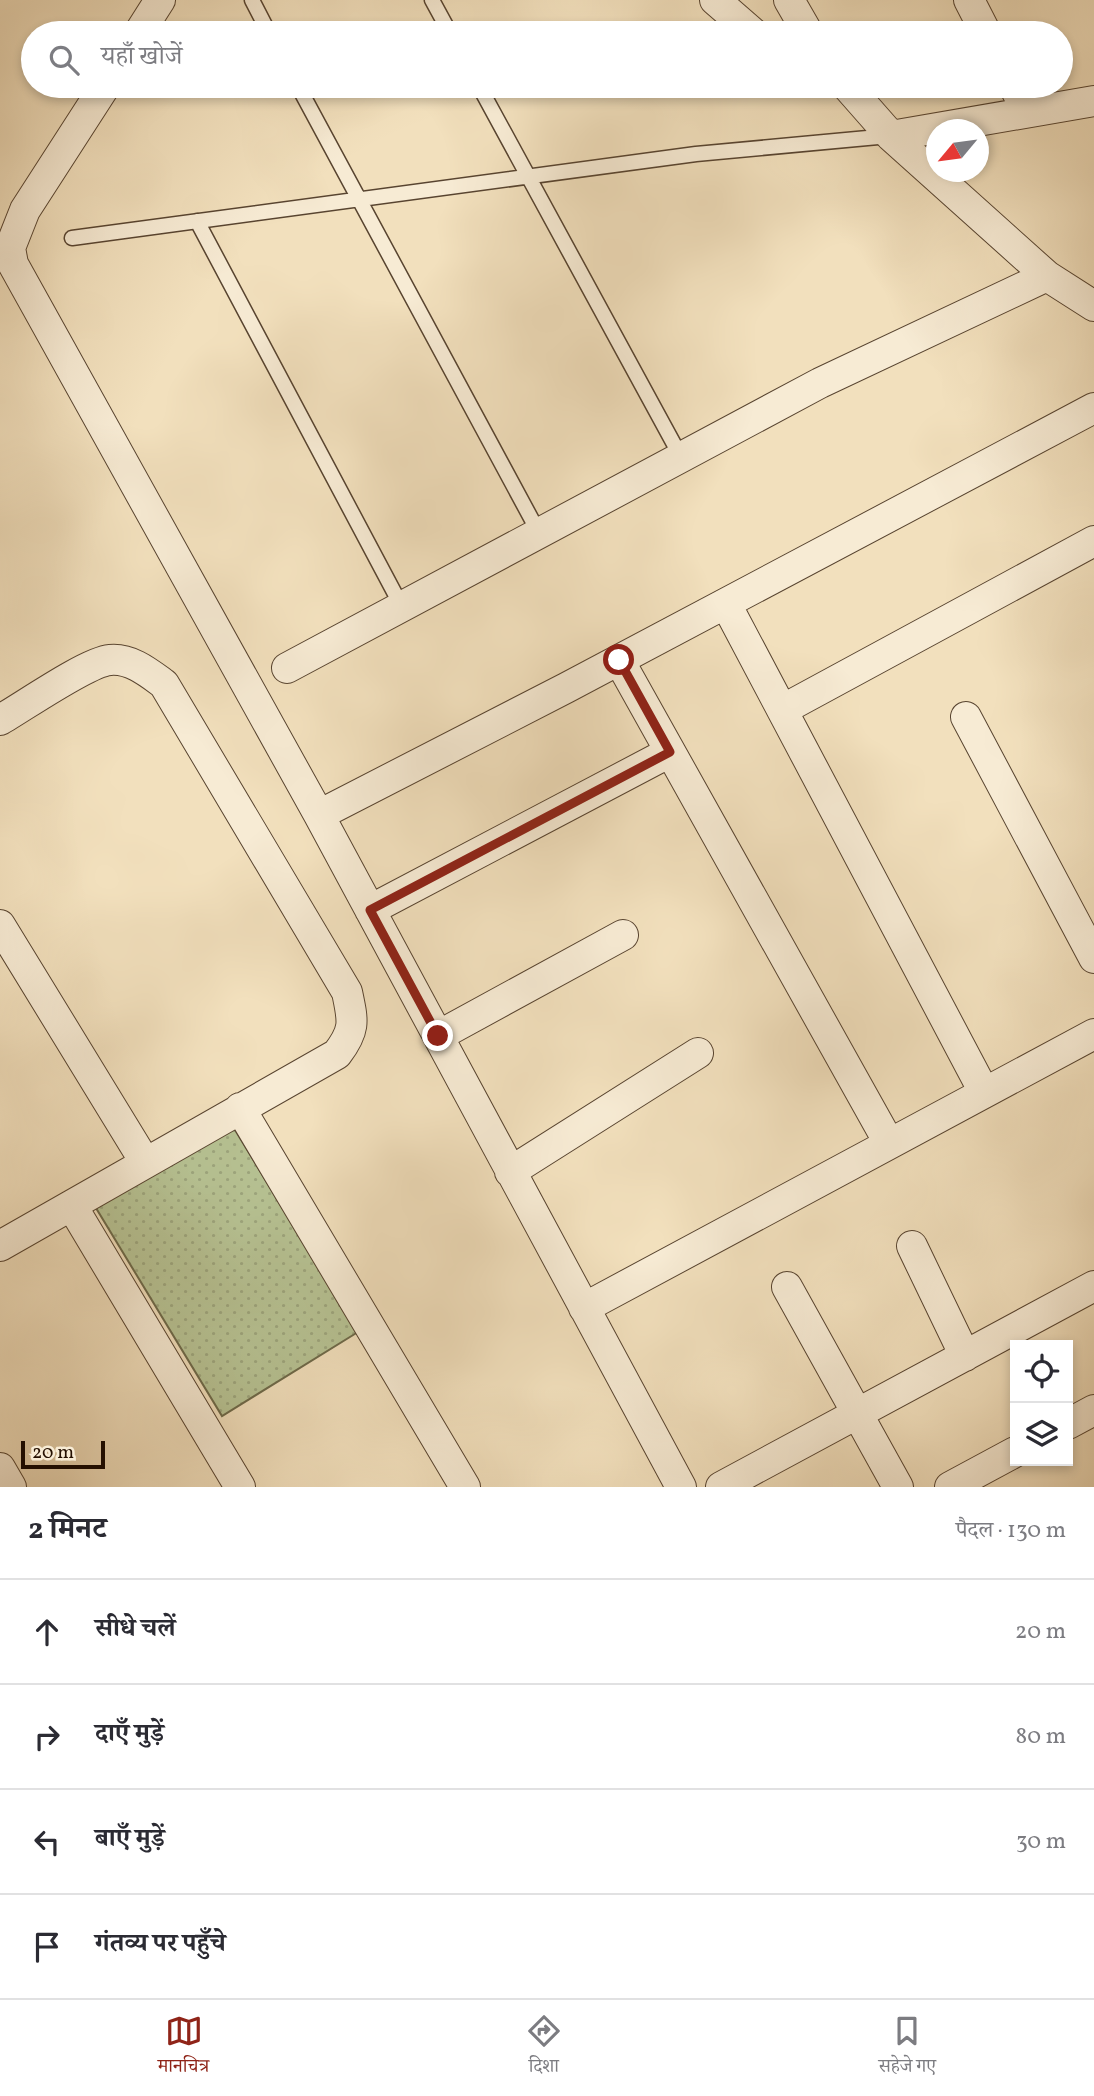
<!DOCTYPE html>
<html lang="hi">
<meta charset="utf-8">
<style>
body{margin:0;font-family:Vollkorn,"Noto Serif Devanagari",serif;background:#f7f7f7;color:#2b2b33}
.controls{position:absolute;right:21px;bottom:21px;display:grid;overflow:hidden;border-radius:0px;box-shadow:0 4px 10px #0003}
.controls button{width:63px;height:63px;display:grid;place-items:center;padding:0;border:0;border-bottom:2px solid #e1e1e2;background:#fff;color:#2b2b33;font:35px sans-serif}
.compass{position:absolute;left:926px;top:119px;width:63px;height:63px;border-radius:50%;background:#fff;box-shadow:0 4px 10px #0003;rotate:241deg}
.scale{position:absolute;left:21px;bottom:18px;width:84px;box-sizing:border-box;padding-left:7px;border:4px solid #251001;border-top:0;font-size:19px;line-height:24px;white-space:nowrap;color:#251001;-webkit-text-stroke:5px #f7ebd4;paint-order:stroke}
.stop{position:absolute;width:21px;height:21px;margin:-16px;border:5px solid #8f2418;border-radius:50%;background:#fff}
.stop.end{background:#8f2418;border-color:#fff;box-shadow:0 2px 7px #0008}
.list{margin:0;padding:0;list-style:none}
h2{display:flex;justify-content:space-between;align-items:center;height:91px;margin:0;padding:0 28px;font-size:30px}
h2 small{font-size:23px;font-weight:400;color:#7c7c81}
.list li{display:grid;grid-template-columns:46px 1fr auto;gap:21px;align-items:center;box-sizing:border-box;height:105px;padding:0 28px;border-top:2px solid #e1e1e2}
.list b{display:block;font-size:26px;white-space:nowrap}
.list em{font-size:23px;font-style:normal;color:#7c7c81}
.icon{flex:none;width:38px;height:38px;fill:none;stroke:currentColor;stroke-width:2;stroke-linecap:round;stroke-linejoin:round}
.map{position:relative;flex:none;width:1094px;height:1487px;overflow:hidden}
.search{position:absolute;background:#fff;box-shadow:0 4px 10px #0003;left:21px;right:21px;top:21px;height:77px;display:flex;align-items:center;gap:18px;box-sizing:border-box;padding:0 24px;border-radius:38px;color:#7c7c81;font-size:26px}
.sheet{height:511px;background:#fff}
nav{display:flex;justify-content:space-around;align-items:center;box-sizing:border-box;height:98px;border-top:2px solid #e1e1e2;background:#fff;font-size:19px;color:#7c7c81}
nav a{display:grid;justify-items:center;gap:4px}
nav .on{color:#8f2418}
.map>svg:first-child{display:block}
.park{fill:url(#park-dots);stroke:#6e6a4a;stroke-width:2}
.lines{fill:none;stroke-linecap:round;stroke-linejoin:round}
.lane-casing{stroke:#584430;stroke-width:17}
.street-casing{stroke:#584430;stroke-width:32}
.lane{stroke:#f7ebd4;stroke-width:14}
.street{stroke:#f7ebd4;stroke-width:30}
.route{stroke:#8f2418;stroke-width:9}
</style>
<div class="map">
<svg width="1094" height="1487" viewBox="0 0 1094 1487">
<defs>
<pattern id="park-dots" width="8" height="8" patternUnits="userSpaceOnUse" patternTransform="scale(1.75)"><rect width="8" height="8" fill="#b7c394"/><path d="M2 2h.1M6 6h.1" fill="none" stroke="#9da67e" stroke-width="1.8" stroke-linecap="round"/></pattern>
</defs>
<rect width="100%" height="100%" fill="#f2e0bd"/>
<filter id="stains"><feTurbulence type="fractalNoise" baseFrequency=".00286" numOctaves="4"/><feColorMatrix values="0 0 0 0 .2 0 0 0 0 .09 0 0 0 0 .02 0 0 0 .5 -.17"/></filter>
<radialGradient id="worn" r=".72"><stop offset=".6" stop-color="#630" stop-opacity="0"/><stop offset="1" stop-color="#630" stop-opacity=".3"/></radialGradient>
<!-- park -->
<path class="park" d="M 232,1125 L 358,1332 L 222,1416 L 96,1208 Z"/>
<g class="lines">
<defs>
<path id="lane" d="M 252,0 L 269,33
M 432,0 L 450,33
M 298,86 L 539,533
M 479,86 L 681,457
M 197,221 L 402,607
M 72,238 L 696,154 L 889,136"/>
<path id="street" d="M 715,0 L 753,33
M 789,0 L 808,33
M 969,0 L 986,33
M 139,33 L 160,0
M 105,86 L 25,210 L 10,248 L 13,264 L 319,815 L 681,1487
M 847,86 L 891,136 L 1047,276 L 1094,306
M 1014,86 L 1027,111
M 891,136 L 1094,101
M 726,604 L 984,1092
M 619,660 L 889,1143
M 287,668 L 820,383 L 1047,276
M 782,710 L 1094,541
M 966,717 L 1094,958
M 0,720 C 23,707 87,662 110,660 C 131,658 149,673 164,684 L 347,992 C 353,1021 356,1029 337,1054 L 0,1246
M 319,815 L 566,688 L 1094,408
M 370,910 L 670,752
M 0,925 L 145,1162
M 438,1036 L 623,935
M 240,1108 L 465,1487
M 510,1172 L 698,1053
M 72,1206 L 240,1487
M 912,1246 L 965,1356
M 787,1287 L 898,1487
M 584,1308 L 1094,1034
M 1068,1424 L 1094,1410
M 0,1468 L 11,1487
M 721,1487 L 1094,1286
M 950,1487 L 1015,1452"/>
</defs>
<!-- lane casing -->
<use href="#lane" class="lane-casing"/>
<!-- street casing -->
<use href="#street" class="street-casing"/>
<!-- lane -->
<use href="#lane" class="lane"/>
<!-- street -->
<use href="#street" class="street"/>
</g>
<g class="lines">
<!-- route -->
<path class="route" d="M 438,1036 L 370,910 L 670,752 L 619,660"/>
</g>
<rect width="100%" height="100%" filter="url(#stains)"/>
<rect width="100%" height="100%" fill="url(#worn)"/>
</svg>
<div class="controls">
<button><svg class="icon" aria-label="locate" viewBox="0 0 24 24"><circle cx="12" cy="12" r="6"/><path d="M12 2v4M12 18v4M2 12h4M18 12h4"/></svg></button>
<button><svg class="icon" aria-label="layers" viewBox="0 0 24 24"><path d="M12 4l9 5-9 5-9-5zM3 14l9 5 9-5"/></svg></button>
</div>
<svg class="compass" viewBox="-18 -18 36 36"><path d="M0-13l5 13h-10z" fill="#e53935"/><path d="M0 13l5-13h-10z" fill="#7c7c81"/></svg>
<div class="scale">20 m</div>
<div class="stop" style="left:619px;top:660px"></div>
<div class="stop end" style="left:438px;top:1036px"></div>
<div class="search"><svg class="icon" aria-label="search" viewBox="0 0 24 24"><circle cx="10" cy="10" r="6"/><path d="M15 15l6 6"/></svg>यहाँ खोजें</div>
</div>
<section class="sheet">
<h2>2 मिनट<small>पैदल · 130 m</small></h2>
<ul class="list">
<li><svg class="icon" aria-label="ahead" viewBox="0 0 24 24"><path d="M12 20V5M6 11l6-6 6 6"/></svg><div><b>सीधे चलें</b></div><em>20 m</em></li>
<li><svg class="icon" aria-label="right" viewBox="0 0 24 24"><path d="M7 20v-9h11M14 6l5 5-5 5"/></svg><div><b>दाएँ मुड़ें</b></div><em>80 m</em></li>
<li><svg class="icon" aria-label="left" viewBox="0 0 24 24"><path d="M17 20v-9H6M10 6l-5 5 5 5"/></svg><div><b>बाएँ मुड़ें</b></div><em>30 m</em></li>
<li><svg class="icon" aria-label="arrive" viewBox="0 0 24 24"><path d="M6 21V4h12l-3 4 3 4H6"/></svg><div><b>गंतव्य पर पहुँचे</b></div></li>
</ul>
</section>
<nav>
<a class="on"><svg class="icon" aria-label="map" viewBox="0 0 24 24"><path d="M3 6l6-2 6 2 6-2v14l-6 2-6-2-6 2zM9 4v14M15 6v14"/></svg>मानचित्र</a>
<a><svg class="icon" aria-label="directions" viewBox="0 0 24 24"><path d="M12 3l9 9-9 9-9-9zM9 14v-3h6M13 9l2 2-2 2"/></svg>दिशा</a>
<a><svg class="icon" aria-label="saved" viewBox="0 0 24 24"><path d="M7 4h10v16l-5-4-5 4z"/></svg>सहेजे गए</a>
</nav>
